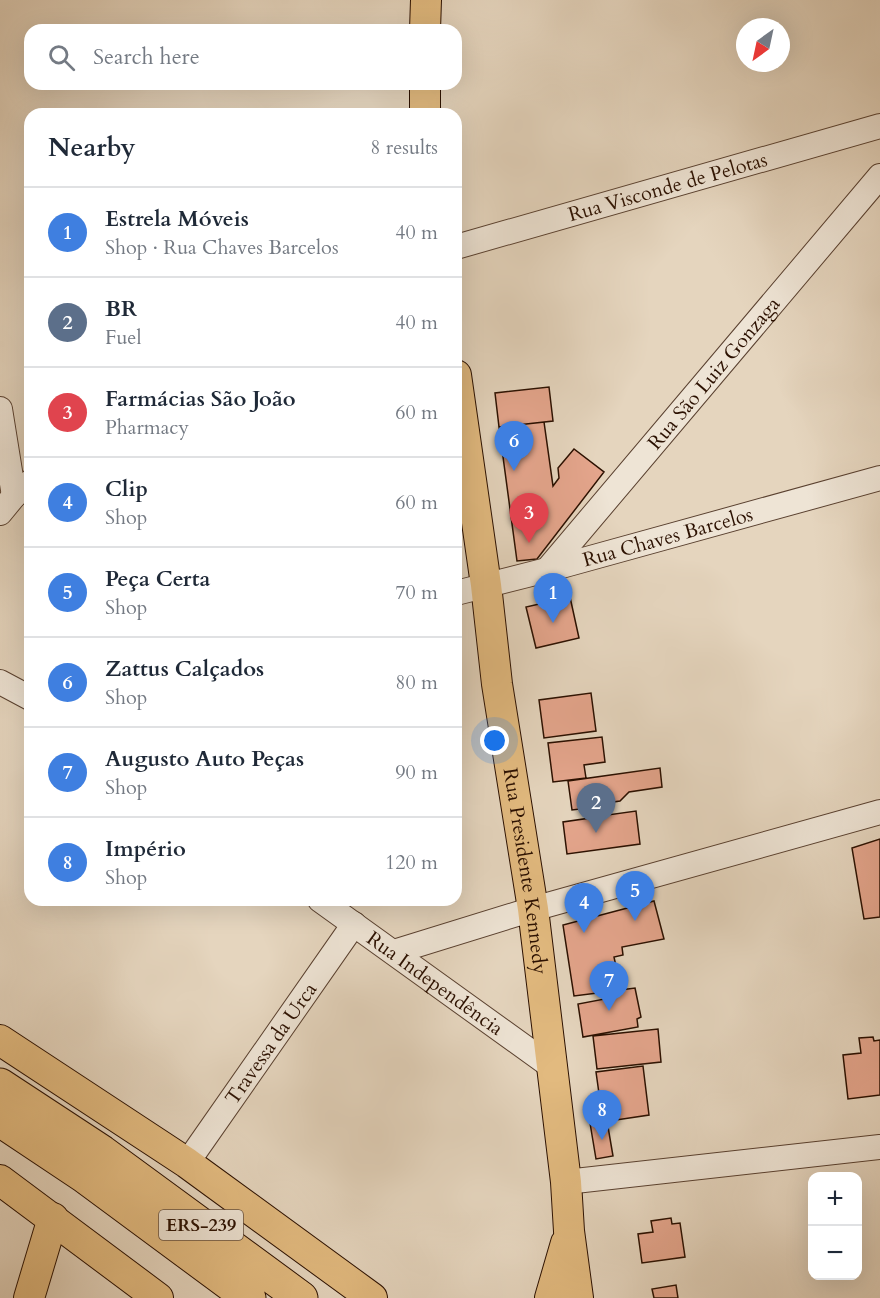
<!DOCTYPE html>
<meta charset="utf-8">
<style>
body{margin:0;font-family:Cardo,serif;background:#f2f2f3;color:#1f2937}
.controls{position:absolute;right:18px;bottom:18px;display:grid;overflow:hidden;border-radius:12px;box-shadow:0 6px 24px #0002}
.controls button{width:54px;height:54px;display:grid;place-items:center;padding:0;border:0;border-bottom:2px solid #e0e1e3;background:#fff;color:#1f2937;font:30px sans-serif}
.compass{position:absolute;left:736px;top:18px;width:54px;height:54px;border-radius:50%;background:#fff;box-shadow:0 6px 24px #0002;rotate:213deg}
.you{position:absolute;left:495px;top:741px;width:21px;height:21px;margin:-15px;border:4px solid #fff;border-radius:50%;background:#1a73e8;box-shadow:0 0 0 9px #1a73e833}
.badge{display:grid;place-items:center;width:39px;height:39px;border-radius:50%;background:#8f2418;color:#fff;font-size:20px;font-weight:700}
.pin{position:absolute;translate:-50% -50px;filter:drop-shadow(0 2px 3px #0008)}
.pin::after{content:'';position:absolute;top:32px;width:21px;height:18px;background:inherit;clip-path:polygon(0 0,100% 0,50% 100%)}
.list{margin:0;padding:0;list-style:none}
h2{display:flex;justify-content:space-between;align-items:center;height:78px;margin:0;padding:0 24px;font-size:26px}
h2 small{font-size:20px;font-weight:400;color:#747a83}
.list li{display:grid;grid-template-columns:39px 1fr auto;gap:18px;align-items:center;box-sizing:border-box;height:90px;padding:0 24px;border-top:2px solid #e0e1e3}
.list b{display:block;font-size:22px;white-space:nowrap}
.list p{margin:0;font-size:20px;white-space:nowrap;color:#747a83}
.list em{font-size:20px;font-style:normal;color:#747a83}
.icon{flex:none;width:33px;height:33px;fill:none;stroke:currentColor;stroke-width:2;stroke-linecap:round;stroke-linejoin:round}
.map{position:relative;flex:none;width:880px;height:1298px;overflow:hidden}
.search{position:absolute;background:#fff;box-shadow:0 6px 24px #0002;left:24px;top:24px;width:438px;height:66px;display:flex;align-items:center;gap:15px;box-sizing:border-box;padding:0 21px;border-radius:18px;color:#747a83;font-size:22px}
.panel{position:absolute;background:#fff;box-shadow:0 6px 24px #0002;left:24px;top:108px;width:438px;height:798px;border-radius:18px}
.map>svg:first-child{display:block}
.building{fill:#e4a58c;stroke:#2b1000;stroke-width:1.5}
.lines{fill:none;stroke-linecap:round;stroke-linejoin:round}
.minor-casing{stroke:#5a4130;stroke-width:26}
.major-casing{stroke:#2b1000;stroke-width:32}
.highway-casing{stroke:#2b1000;stroke-width:35}
.minor{stroke:#eee4d5;stroke-width:24}
.major{stroke:#e2ba7f;stroke-width:30}
.highway{stroke:#e2ba7f;stroke-width:33}
.labels{text-anchor:middle;dominant-baseline:central;stroke-width:4.5;stroke-linejoin:round;paint-order:stroke}
.shield{fill:#eee4d5;stroke:#665040;stroke-width:1.5}
.shield-label{font-size:18px;font-weight:bold;fill:#2b1000}
.street-label{font-size:20px;fill:#2b1000;stroke:#eee4d5}
</style>
<div class="map">
<svg width="880" height="1298" viewBox="0 0 880 1298">
<rect width="100%" height="100%" fill="#e5d5be"/>
<filter id="stains"><feTurbulence type="fractalNoise" baseFrequency=".00333" numOctaves="4"/><feColorMatrix values="0 0 0 0 .2 0 0 0 0 .09 0 0 0 0 .02 0 0 0 .5 -.17"/></filter>
<radialGradient id="worn" r=".72"><stop offset=".6" stop-color="#630" stop-opacity="0"/><stop offset="1" stop-color="#630" stop-opacity=".3"/></radialGradient>
<!-- building -->
<path class="building" d="M 549,387 L 553,421 L 499,427 L 495,393 Z
M 544,422 L 553,486 L 559,478 L 558,468 L 574,449 L 604,472 L 537,559 L 517,561 L 499,427 Z
M 570,597 L 579,638 L 536,648 L 526,607 Z
M 591,693 L 596,731 L 544,738 L 539,700 Z
M 602,737 L 605,762 L 584,765 L 586,778 L 553,782 L 548,743 Z
M 660,768 L 662,787 L 629,792 L 620,801 L 607,803 L 608,815 L 636,811 L 640,844 L 567,854 L 563,822 L 590,818 L 588,808 L 572,810 L 568,781 Z
M 880,839 L 880,917 L 864,919 L 852,848 Z
M 654,901 L 664,939 L 622,947 L 623,955 L 614,957 L 621,990 L 574,996 L 563,925 Z
M 635,988 L 641,1017 L 637,1019 L 638,1027 L 583,1037 L 578,1004 L 605,999 L 605,992 Z
M 658,1029 L 661,1062 L 597,1069 L 593,1036 Z
M 873,1037 L 874,1041 L 880,1040 L 880,1095 L 848,1099 L 843,1055 L 861,1053 L 859,1038 Z
M 643,1066 L 649,1115 L 603,1122 L 596,1072 Z
M 607,1121 L 613,1156 L 596,1159 L 590,1123 Z
M 671,1218 L 672,1224 L 680,1223 L 685,1257 L 642,1263 L 638,1234 L 653,1232 L 651,1221 Z
M 676,1285 L 678,1298 L 654,1298 L 652,1289 Z"/>
<g class="lines">
<defs>
<g id="minor">
<path id="s1" d="M 456,247 L 880,126"/>
<path d="M 0,409 L 14,496"/>
<path d="M 0,513 L 14,496 L 30,482"/>
<path id="s2" d="M 547,570 L 880,176"/>
<path id="s3" d="M 456,593 L 547,570 L 880,478"/>
<path d="M 0,682 L 30,698"/>
<path id="s4" d="M 320,900 L 552,1067"/>
<path d="M 394,952 L 533,909 L 880,812"/>
<path id="s5" d="M 187,1163 L 354,924"/>
<path d="M 566,1182 L 880,1147"/>
</g>
<g id="major">
<path d="M 425,30 L 426,0"/>
<path d="M 425,114 L 425,84"/>
<path id="s6" d="M 456,375 L 486,585 L 497,684 L 533,909 L 566,1182 L 569,1231 L 578,1298"/>
<path d="M 0,1040 L 187,1163 L 372,1298"/>
<path d="M 0,1180 L 158,1298"/>
<path d="M 29,1298 L 53,1218"/>
<path d="M 550,1298 L 566,1243"/>
</g>
<path id="highway" d="M 0,1085 L 102,1152 L 301,1298
M 0,1120 L 84,1176 L 249,1298"/>
</defs>
<!-- minor casing -->
<use href="#minor" class="minor-casing"/>
<!-- major casing -->
<use href="#major" class="major-casing"/>
<!-- highway casing -->
<use href="#highway" class="highway-casing"/>
<!-- minor -->
<use href="#minor" class="minor"/>
<!-- major -->
<use href="#major" class="major"/>
<!-- highway -->
<use href="#highway" class="highway"/>
</g>
<g class="labels">
<!-- shield labels -->
<rect class="shield" x="159" y="1210" width="84" height="30" rx="4.5"/>
<g class="shield-label">
<text x="201" y="1225">ERS-239</text>
</g>
<!-- street labels -->
<g class="street-label">
<text stroke="none"><textPath href="#s1" startOffset="220">Rua Visconde de Pelotas</textPath></text>
<text stroke="none"><textPath href="#s2" startOffset="258">Rua São Luiz Gonzaga</textPath></text>
<text stroke="none"><textPath href="#s3" startOffset="219">Rua Chaves Barcelos</textPath></text>
<text stroke="none"><textPath href="#s6" startOffset="501">Rua Presidente Kennedy</textPath></text>
<text stroke="none"><textPath href="#s4" startOffset="142">Rua Independência</textPath></text>
<text stroke="none"><textPath href="#s5" startOffset="146">Travessa da Urca</textPath></text>
</g>
</g>
<rect width="100%" height="100%" filter="url(#stains)"/>
<rect width="100%" height="100%" fill="url(#worn)"/>
</svg>
<div class="controls">
<button>+</button>
<button>−</button>
</div>
<svg class="compass" viewBox="-18 -18 36 36"><path d="M0-13l5 13h-10z" fill="#e53935"/><path d="M0 13l5-13h-10z" fill="#747a83"/></svg>
<div class="you"></div>
<div class="pin badge" style="left:553px;top:623px;background:#3f7fe0">1</div>
<div class="pin badge" style="left:596px;top:833px;background:#5c6f8a">2</div>
<div class="pin badge" style="left:529px;top:543px;background:#e0444e">3</div>
<div class="pin badge" style="left:584px;top:933px;background:#3f7fe0">4</div>
<div class="pin badge" style="left:635px;top:921px;background:#3f7fe0">5</div>
<div class="pin badge" style="left:514px;top:471px;background:#3f7fe0">6</div>
<div class="pin badge" style="left:609px;top:1011px;background:#3f7fe0">7</div>
<div class="pin badge" style="left:602px;top:1140px;background:#3f7fe0">8</div>
<div class="search"><svg class="icon" aria-label="search" viewBox="0 0 24 24"><circle cx="10" cy="10" r="6"/><path d="M15 15l6 6"/></svg>Search here</div>
<section class="panel">
<h2>Nearby<small>8 results</small></h2>
<ul class="list">
<li><span class="badge" style="background:#3f7fe0">1</span><div><b>Estrela Móveis</b><p>Shop · Rua Chaves Barcelos</p></div><em>40 m</em></li>
<li><span class="badge" style="background:#5c6f8a">2</span><div><b>BR</b><p>Fuel</p></div><em>40 m</em></li>
<li><span class="badge" style="background:#e0444e">3</span><div><b>Farmácias São João</b><p>Pharmacy</p></div><em>60 m</em></li>
<li><span class="badge" style="background:#3f7fe0">4</span><div><b>Clip</b><p>Shop</p></div><em>60 m</em></li>
<li><span class="badge" style="background:#3f7fe0">5</span><div><b>Peça Certa</b><p>Shop</p></div><em>70 m</em></li>
<li><span class="badge" style="background:#3f7fe0">6</span><div><b>Zattus Calçados</b><p>Shop</p></div><em>80 m</em></li>
<li><span class="badge" style="background:#3f7fe0">7</span><div><b>Augusto Auto Peças</b><p>Shop</p></div><em>90 m</em></li>
<li><span class="badge" style="background:#3f7fe0">8</span><div><b>Império</b><p>Shop</p></div><em>120 m</em></li>
</ul>
</section>
</div>
